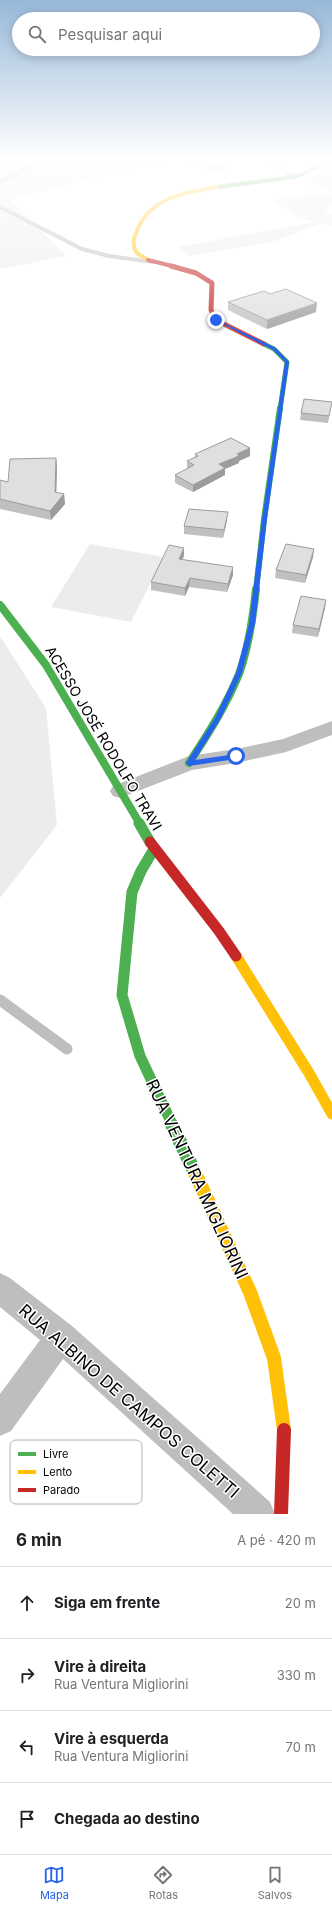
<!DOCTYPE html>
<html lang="pt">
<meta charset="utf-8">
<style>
body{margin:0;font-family:Inter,sans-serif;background:#f2f2f2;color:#202124}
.stop{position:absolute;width:12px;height:12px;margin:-9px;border:3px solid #2563eb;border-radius:50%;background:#fff}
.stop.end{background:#2563eb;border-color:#fff;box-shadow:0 1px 4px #0008}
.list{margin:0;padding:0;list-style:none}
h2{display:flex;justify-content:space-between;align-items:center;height:52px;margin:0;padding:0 16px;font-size:17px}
h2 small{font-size:13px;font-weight:400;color:#757577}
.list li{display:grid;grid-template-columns:26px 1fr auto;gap:12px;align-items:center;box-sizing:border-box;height:72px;padding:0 16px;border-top:1px solid #e0e0e0}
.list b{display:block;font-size:15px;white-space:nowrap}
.list p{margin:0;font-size:13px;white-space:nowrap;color:#757577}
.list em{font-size:13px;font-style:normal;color:#757577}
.icon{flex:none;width:22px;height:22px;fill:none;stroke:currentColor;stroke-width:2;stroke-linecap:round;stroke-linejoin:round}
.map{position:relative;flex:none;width:332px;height:1514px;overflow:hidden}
.search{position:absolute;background:#fff;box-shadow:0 2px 10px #0003;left:12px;right:12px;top:12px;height:44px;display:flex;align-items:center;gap:10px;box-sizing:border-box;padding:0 14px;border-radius:22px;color:#757577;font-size:15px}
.sheet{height:340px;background:#fff}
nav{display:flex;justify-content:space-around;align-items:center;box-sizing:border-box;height:56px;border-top:1px solid #e0e0e0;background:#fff;font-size:11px;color:#757577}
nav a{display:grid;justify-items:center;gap:2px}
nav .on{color:#2563eb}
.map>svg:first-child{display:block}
.green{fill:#ececec}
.water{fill:#bfbfbf}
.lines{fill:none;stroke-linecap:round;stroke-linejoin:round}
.lane-far1{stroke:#bebebe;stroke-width:4}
.lane{stroke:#bebebe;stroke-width:11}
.street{fill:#bebebe;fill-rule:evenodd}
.fast-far5{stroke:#4caf50;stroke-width:4}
.fast-far4{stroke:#4caf50;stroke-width:5}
.fast-far3{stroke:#4caf50;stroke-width:6}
.fast-far2{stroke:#4caf50;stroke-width:8}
.fast-far1{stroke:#4caf50;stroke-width:11}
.fast{stroke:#4caf50;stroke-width:14}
.slow-far2{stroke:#ffc107;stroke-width:4}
.slow-far1{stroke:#ffc107;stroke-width:11}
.slow{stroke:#ffc107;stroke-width:14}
.jam-far3{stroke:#c62828;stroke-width:4}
.jam-far2{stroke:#c62828;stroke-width:5}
.jam-far1{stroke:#c62828;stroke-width:11}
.jam{stroke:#c62828;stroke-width:14}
.wall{fill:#c0c0c0}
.shaded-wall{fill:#9c9c9c}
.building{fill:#dfdfdf;stroke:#9c9c9c}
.route{fill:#2563eb}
.labels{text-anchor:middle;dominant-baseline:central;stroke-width:3;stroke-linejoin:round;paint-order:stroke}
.street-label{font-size:14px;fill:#000;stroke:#fff}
.near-street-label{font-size:17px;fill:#000;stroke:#fff}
.key{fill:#fff;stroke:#b2b2b2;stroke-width:1}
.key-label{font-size:11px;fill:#000}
</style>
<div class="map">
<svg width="332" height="1514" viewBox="0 0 332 1514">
<rect width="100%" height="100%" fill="#fff"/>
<!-- green -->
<path class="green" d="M 97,157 L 174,157 L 10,199 L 66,256 L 0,269 L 0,159 L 5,166 L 38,170 Z
M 332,169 L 332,191 L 301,181 Z
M 325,193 L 332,196 L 332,206 L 323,211 L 332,214 L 332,226 L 320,224 L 275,241 L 189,256 L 179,247 L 312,222 L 291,213 L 273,200 Z
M 90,544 L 164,557 L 131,622 L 51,607 Z
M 0,636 L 46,708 L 57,825 L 0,898 Z"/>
<!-- water -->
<path class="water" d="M 176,157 L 200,157 L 230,169 L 215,173 Z"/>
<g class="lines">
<!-- lane-far1 -->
<path class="lane-far1" d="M 267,157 L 293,177
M 0,182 L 51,157
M 0,207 L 82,249 L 109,256 L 153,262"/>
<!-- lane -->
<path class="lane" d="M 0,1000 L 67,1049"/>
<!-- street -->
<path class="street" d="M 332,721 L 332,735 L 286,752 L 236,763 L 192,770 L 120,798 L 113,796 L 110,791 L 113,786 L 189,756 L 236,749 L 283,739 Z
M 0,1273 L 10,1278 L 72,1326 L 270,1502 L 275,1514 L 233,1514 L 63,1359 L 11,1431 L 0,1436 L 0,1394 L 40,1340 L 0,1307 Z"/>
<!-- fast-far5 -->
<path class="fast-far5" d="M 217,187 L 293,177 L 303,174 L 332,158"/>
<!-- fast-far4 -->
<path class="fast-far4" d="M 264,344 L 274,349 L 287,362 L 280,409"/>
<!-- fast-far3 -->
<path class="fast-far3" d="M 256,590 L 264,519 L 280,408"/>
<!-- fast-far2 -->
<path class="fast-far2" d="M 0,605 L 46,665 L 140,824
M 189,763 C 208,734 226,706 239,674 C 249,647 253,617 256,589"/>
<!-- fast-far1 -->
<path class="fast-far1" d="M 139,823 L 150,842
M 154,849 L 141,871 L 132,892 L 122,995 L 140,1056 L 173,1126"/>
<!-- fast -->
<path class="fast" d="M 172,1125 L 195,1173"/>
<!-- slow-far2 -->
<path class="slow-far2" d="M 148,260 L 137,253 C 132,246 133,240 136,233 C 148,198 185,192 217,187"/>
<!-- slow-far1 -->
<path class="slow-far1" d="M 236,956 L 309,1073 L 332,1114"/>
<!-- slow -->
<path class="slow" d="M 195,1173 L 250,1292 L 274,1358 L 284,1430"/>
<!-- jam-far3 -->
<path class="jam-far3" d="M 148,260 L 176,267"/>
<!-- jam-far2 -->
<path class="jam-far2" d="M 171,266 L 196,273 L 212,283 L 211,310 L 216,320 L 264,344"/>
<!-- jam-far1 -->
<path class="jam-far1" d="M 150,842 L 219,931 L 236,956"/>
<!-- jam -->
<path class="jam" d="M 281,1514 L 284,1430"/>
</g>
<!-- wall -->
<path class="wall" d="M 270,294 L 316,312 L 267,329 L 228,310 L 228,302 Z
M 332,402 L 328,423 L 300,420 L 301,413 Z
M 195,454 L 250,456 L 239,461 L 239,463 L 225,469 L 225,475 L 193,492 L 175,483 L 175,475 L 187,469 L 187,461 L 195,458 Z
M 56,458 L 57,467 L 56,493 L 64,494 L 65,504 L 51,520 L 0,509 L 0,480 L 8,482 Z
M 227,520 L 223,538 L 184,534 L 184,526 Z
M 184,556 L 182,560 L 233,575 L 227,592 L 189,587 L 185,596 L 151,590 L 151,582 Z
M 313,557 L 305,583 L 275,578 L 276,570 Z
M 325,608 L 318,637 L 292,633 L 293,625 Z"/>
<!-- shaded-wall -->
<path class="shaded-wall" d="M 317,303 L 316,312 L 267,329 L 267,320 Z
M 250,448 L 250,456 L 239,461 L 239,463 L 225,469 L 225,475 L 193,492 L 193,485 L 219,464 L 237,454 Z
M 56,458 L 57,467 L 56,502 L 55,492 Z
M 64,494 L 65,504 L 51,520 L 50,511 Z
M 228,512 L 227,520 L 223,538 L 224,530 Z
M 184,548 L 184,556 L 179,567 L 179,559 Z
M 314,549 L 313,557 L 305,583 L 306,575 Z
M 233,567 L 233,575 L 227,592 L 228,584 Z
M 190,578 L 189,587 L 185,596 L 185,588 Z
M 326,600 L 325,608 L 318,637 L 319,629 Z"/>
<!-- building -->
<path class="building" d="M 286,289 L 317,303 L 267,320 L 228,302 L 264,291 L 270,294 Z
M 304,399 L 332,402 L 329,416 L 301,413 Z
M 231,438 L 250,448 L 237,454 L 239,456 L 219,464 L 225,468 L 193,485 L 175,475 L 194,465 L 187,461 L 198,456 L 195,454 Z
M 56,458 L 55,492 L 64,494 L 50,511 L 0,499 L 0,480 L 8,482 L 10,459 Z
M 189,509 L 228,512 L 224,530 L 184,526 Z
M 286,544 L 314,549 L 306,575 L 276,570 Z
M 169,545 L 184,548 L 179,559 L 233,567 L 228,584 L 190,578 L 185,588 L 151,582 Z
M 301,596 L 326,600 L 319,629 L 293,625 Z"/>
<!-- sky -->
<linearGradient id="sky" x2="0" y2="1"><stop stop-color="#97b8d8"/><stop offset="0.43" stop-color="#fff"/><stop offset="1" stop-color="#fff" stop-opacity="0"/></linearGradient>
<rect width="332" height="369" fill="url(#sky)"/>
<!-- route -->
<path class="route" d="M 215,319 L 276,348 L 289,362 L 267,519 L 255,624 L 242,673 L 221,718 L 195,760 L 236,754 L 239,756 L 236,759 L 189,766 L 186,763 L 215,718 L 236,673 L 249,624 L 262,519 L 285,362 L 273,350 L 215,320 Z"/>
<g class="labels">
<!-- street labels -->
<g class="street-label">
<text transform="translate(104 738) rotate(59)">ACESSO JOSÉ RODOLFO TRAVI</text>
</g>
<!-- near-street labels -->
<g class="near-street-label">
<text transform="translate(197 1179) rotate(65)">RUA VENTURA MIGLIORINI</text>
<text transform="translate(129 1401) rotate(41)">RUA ALBINO DE CAMPOS COLETTI</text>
</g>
</g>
<!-- legend -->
<rect x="10" y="1440" width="132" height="64" rx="6" class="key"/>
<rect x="18" y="1452" width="18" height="4" fill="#4caf50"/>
<rect x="18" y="1470" width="18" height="4" fill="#ffc107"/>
<rect x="18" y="1488" width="18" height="4" fill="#c62828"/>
<g class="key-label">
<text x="43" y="1458">Livre</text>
<text x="43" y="1476">Lento</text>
<text x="43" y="1494">Parado</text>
</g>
</svg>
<div class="stop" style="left:236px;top:756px"></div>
<div class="stop end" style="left:216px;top:320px"></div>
<div class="search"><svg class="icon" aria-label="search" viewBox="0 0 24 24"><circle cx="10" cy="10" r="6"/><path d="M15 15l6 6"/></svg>Pesquisar aqui</div>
</div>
<section class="sheet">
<h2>6 min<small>A pé · 420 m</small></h2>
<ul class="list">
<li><svg class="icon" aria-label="ahead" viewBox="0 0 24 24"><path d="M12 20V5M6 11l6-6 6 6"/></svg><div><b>Siga em frente</b></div><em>20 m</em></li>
<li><svg class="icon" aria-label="right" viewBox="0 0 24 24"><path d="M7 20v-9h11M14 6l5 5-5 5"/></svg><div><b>Vire à direita</b><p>Rua Ventura Migliorini</p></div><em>330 m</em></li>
<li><svg class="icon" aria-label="left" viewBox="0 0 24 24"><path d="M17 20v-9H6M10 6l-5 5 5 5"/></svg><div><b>Vire à esquerda</b><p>Rua Ventura Migliorini</p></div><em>70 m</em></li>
<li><svg class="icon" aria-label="arrive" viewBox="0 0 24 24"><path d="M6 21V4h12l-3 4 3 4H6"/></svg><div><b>Chegada ao destino</b></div></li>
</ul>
</section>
<nav>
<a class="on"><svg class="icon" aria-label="map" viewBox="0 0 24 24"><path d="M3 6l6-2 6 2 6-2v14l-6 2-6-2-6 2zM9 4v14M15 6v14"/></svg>Mapa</a>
<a><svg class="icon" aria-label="directions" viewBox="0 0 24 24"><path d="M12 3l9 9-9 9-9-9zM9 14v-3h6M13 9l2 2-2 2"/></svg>Rotas</a>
<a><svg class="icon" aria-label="saved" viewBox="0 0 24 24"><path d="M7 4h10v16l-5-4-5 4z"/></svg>Salvos</a>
</nav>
